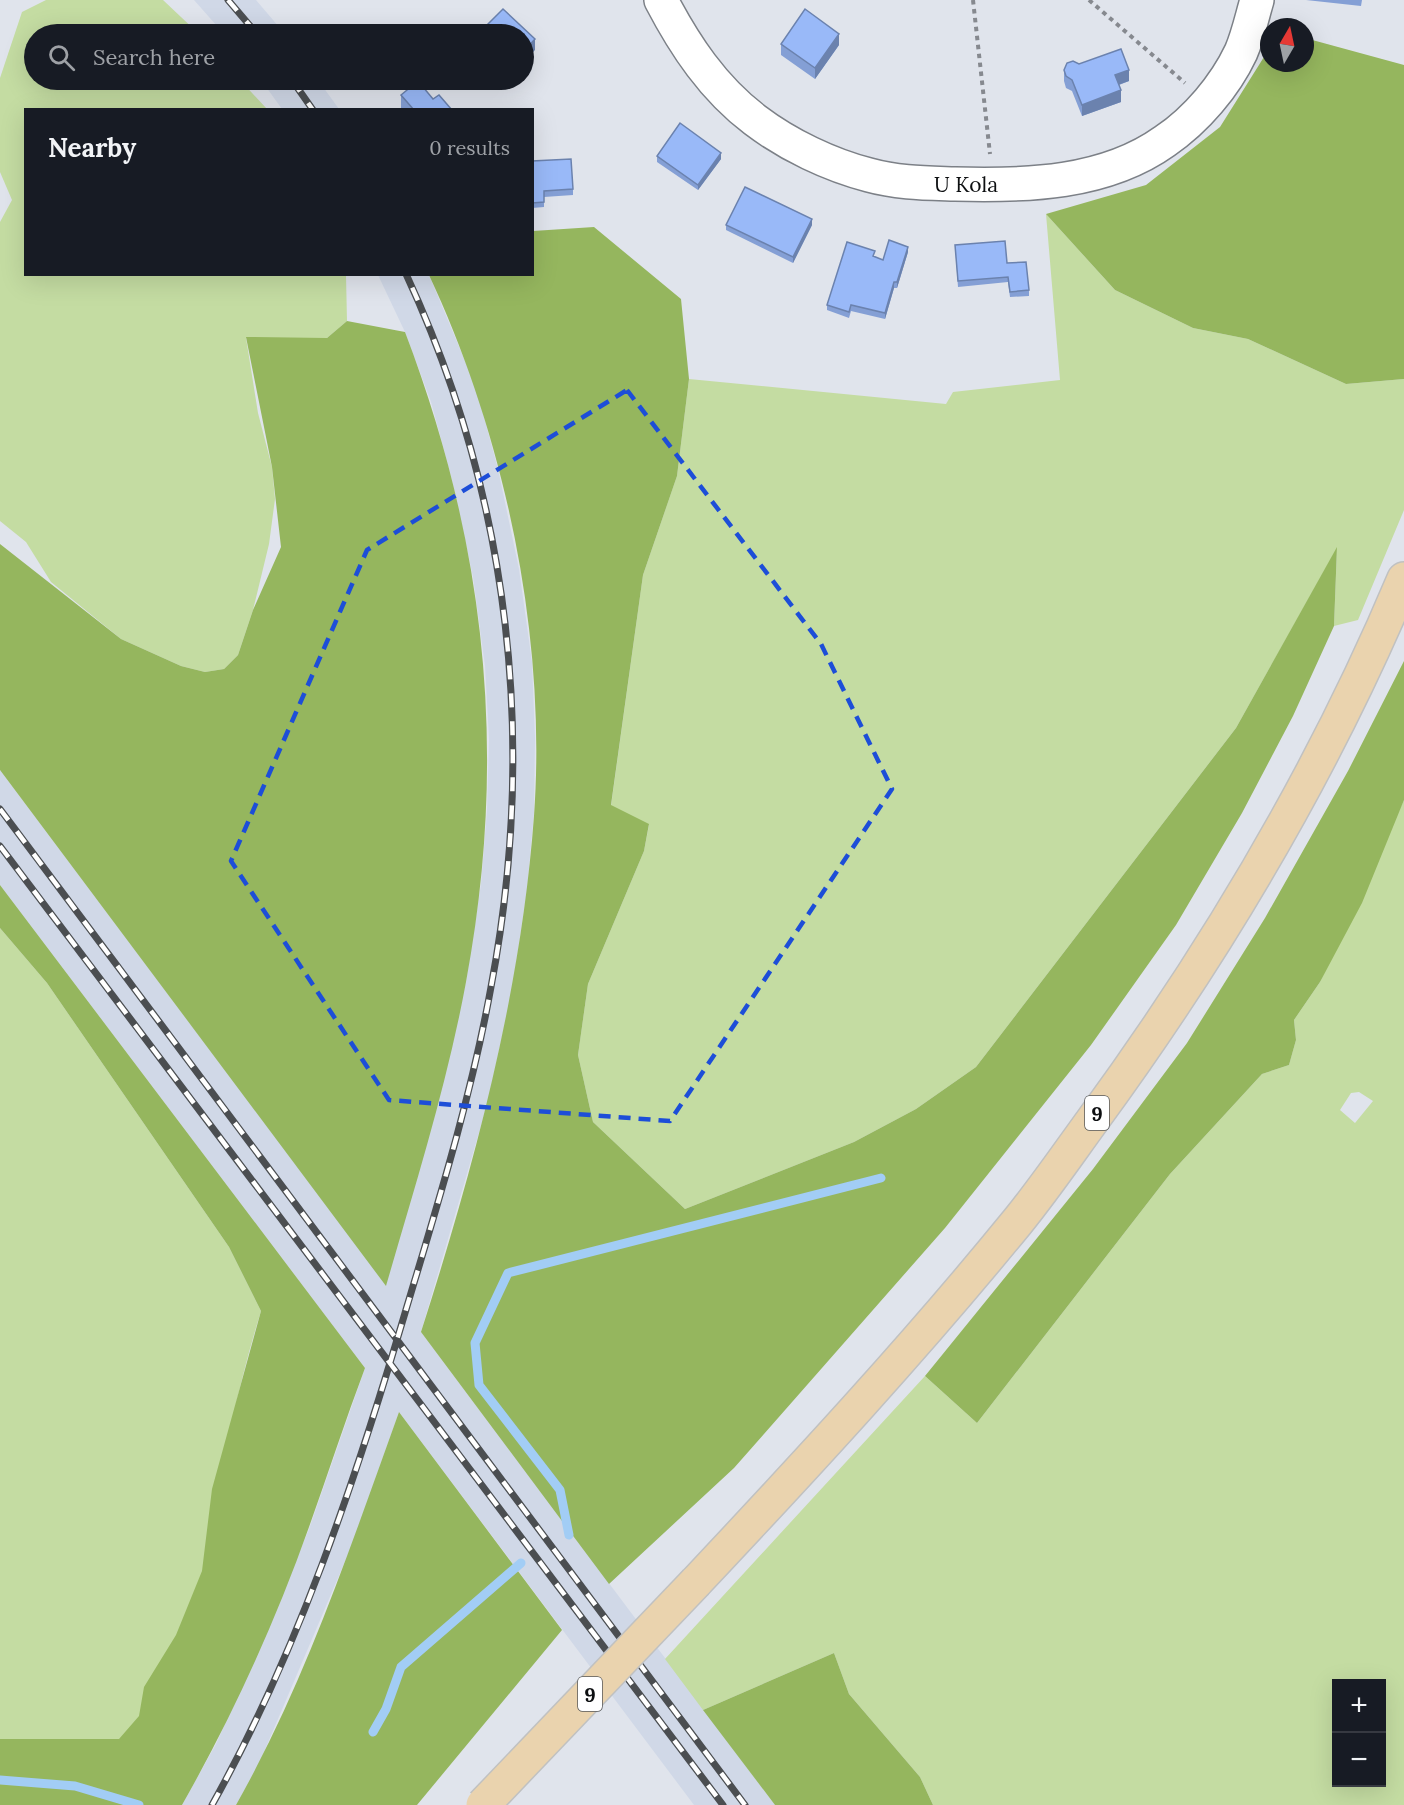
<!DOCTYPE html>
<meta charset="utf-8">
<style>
body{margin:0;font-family:Lora,serif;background:#242831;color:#f1f3f6}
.controls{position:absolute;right:18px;bottom:18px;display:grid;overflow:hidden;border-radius:0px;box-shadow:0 6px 24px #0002}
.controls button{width:54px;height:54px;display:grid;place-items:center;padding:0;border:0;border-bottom:2px solid #363941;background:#171b24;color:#f1f3f6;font:30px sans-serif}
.compass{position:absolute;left:1260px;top:18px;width:54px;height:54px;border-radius:50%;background:#171b24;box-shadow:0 6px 24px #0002;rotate:9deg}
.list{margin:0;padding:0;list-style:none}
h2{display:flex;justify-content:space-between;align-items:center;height:78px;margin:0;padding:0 24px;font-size:26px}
h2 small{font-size:20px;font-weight:400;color:#9ea1a6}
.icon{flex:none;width:33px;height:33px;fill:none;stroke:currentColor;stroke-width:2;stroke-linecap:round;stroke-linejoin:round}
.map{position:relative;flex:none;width:1404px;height:1805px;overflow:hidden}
.search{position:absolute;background:#171b24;box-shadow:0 6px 24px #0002;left:24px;top:24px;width:510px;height:66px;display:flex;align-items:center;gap:15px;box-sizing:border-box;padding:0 21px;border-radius:33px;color:#9ea1a6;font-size:22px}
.panel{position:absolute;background:#171b24;box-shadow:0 6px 24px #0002;left:24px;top:108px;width:510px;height:168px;border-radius:0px}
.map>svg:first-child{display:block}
.built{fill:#d0d8e7}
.green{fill:#c4dca2;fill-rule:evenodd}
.forest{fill:#95b65e}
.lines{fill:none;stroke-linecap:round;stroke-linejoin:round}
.stream{stroke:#a2cdf5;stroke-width:9}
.minor-casing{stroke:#7c8087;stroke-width:36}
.major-casing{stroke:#c0c1c1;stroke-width:36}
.path{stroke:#86898f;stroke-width:4;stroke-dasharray:4.5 4.5;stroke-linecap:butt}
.minor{stroke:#fff;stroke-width:33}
.major{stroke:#ead3ae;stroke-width:33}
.rail-casing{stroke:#4b4e51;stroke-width:7}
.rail{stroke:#fff;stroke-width:4.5;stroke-dasharray:14;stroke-linecap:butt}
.major-bridge-casing{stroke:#c0c1c1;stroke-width:36;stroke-linecap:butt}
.major-bridge{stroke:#ead3ae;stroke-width:33}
.wall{fill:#849fd5}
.shaded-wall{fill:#6b82ae}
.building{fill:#99b9f8;stroke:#6b82ae;stroke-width:1.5}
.marked{fill:none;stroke:#1d4ed8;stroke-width:4.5;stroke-dasharray:12 8;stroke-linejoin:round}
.labels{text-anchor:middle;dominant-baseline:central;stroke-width:6;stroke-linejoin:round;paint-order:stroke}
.shield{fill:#fff;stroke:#565758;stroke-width:1.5}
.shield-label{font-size:20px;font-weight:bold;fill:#0d0f11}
.street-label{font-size:21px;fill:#0d0f11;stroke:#fff}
</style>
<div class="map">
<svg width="1404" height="1805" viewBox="0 0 1404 1805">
<rect width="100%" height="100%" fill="#e0e4ec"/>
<!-- built -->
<path class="built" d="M 194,0 L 256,0 L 285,34 L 224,34 Z
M 261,80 L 318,80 L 339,109 L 282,109 Z
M 378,275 L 429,275 L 476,387 L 498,469 L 519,569 L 532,662 L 535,738 L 534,813 L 527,890 L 512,991 L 487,1105 L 421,1332 L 775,1805 L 694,1805 L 399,1412 L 352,1545 L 258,1766 L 236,1805 L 182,1805 L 216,1744 L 260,1646 L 309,1529 L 365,1368 L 0,885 L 0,770 L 386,1285 L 466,982 L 481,884 L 487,811 L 489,739 L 485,666 L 473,577 L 452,480 L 431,402 L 405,332 Z"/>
<!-- green -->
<path class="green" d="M 46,0 L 163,0 L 199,34 L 34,34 L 34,80 L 240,80 L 267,109 L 26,110 L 26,274 L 346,275 L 347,321 L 327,338 L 246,338 L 258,413 L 272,467 L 275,499 L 269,544 L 253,610 L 238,655 L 224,669 L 205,672 L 181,666 L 121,639 L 51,582 L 26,542 L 0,521 L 0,222 L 12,200 L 0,172 L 0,78 L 22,12 Z
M 1046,214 L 1115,290 L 1193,328 L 1248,339 L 1346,384 L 1404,379 L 1404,510 L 1358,620 L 1334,626 L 1337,548 L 1236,728 L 976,1067 L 916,1109 L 854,1142 L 685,1209 L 593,1122 L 578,1055 L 588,984 L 644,851 L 649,825 L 611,806 L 643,575 L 677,476 L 689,379 L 946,404 L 953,392 L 1060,380 Z
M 1404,800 L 1404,1805 L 933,1805 L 920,1777 L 849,1694 L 834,1653 L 703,1710 L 665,1659 L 925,1376 L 977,1423 L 1170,1174 L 1262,1074 L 1289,1065 L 1296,1040 L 1294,1020 L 1320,982 ZM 1359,1092 L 1373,1101 L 1355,1123 L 1340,1110 L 1351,1093 ZM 1336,1684 L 1382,1684 L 1382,1782 L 1336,1782 Z
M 0,928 L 47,983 L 229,1247 L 261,1311 C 213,1466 197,1635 172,1796 L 82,1805 L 0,1800 Z"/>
<!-- forest -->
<path class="forest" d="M 1305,38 L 1404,65 L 1404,379 L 1346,384 L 1248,339 L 1193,328 L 1115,290 L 1046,214 L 1146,185 L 1220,127 L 1269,49 L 1269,63 L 1305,63 Z
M 594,227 L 681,299 L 689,379 L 677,476 L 643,575 L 611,805 L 649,824 L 644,851 L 588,984 L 578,1055 L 593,1122 L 685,1209 L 854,1142 L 916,1109 L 976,1067 L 1236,728 L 1337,547 L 1334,626 L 1293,716 L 1242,813 L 1176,925 L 1091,1045 L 945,1228 L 734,1468 L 609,1584 L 421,1332 C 475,1164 521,992 534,816 C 547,636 505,437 429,275 L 532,274 L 533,231 Z
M 347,321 L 405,332 C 487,547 508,756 466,982 C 447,1085 415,1186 386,1286 L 0,770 L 0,544 L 121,639 L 181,666 L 205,672 L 224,669 L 238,655 L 253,610 L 281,547 L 272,467 L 246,337 L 327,338 Z
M 1404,661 L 1404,800 L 1362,903 L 1320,982 L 1294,1020 L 1296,1040 L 1289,1065 L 1262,1074 L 1170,1174 L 977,1423 L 925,1376 L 1093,1169 L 1187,1043 L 1265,918 L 1348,771 Z
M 0,885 L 365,1368 C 345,1421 328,1474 309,1527 C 275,1623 232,1717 182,1805 L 0,1805 L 0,1739 L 119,1739 L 139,1716 L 144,1687 L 176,1635 L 202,1571 L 212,1489 L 261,1311 L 229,1247 L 47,983 L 0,928 Z
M 399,1412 L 562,1630 L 417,1805 L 236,1805 C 306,1681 351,1545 399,1412 Z
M 834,1653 L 849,1694 L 920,1777 L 933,1805 L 775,1805 L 703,1710 Z"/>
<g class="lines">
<!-- stream -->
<path class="stream" d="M 569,1535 L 560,1490 L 479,1385 L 475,1343 L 508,1273 L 881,1178
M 373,1732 L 386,1709 L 401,1667 L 521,1563
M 0,1780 L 75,1786 L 139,1805"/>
<defs>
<path id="minor" d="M 661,0 C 685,46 713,88 755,120 C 788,145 830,165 869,175 C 898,183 926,183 955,184 C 1026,186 1105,184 1165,141 C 1196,120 1225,86 1241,52 C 1248,36 1252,17 1257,0"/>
<path id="major" d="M 696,1582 C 807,1464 916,1346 1018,1221 C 1044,1189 1068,1154 1092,1121 C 1215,953 1323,772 1404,579"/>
</defs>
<!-- minor casing -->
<use href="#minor" class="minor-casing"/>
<!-- major casing -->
<use href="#major" class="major-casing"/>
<!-- path -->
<path class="path" d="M 973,0 L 990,154
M 1089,0 L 1185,83"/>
<!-- minor -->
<use href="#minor" class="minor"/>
<!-- major -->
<use href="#major" class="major"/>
<defs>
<path id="rail" d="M 228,0 L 257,34
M 292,80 L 313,110
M 0,809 L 745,1805
M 0,846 L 723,1805
M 212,1805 C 298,1651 355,1482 405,1313 C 437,1206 471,1098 491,987 C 537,744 511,500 406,274"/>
</defs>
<!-- rail casing -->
<use href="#rail" class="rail-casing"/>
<!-- rail -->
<use href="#rail" class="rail"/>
<defs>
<path id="major-bridge" d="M 483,1805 L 696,1582"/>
</defs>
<!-- major-bridge casing -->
<use href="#major-bridge" class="major-bridge-casing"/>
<!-- major-bridge -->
<use href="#major-bridge" class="major-bridge"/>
</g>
<!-- wall -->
<path class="wall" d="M 1306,0 L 1362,0 L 1361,6 Z
M 781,44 L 839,45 L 815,79 L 781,55 Z
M 1079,64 L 1129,81 L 1119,85 L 1121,102 L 1082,116 L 1072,91 L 1066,88 L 1064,81 L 1064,70 Z
M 488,80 L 506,80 L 498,89 Z
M 401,95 L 433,99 L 452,110 L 401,110 Z
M 657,156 L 721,159 L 698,190 L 657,162 Z
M 532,161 L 573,189 L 573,195 L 544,197 L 544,207 L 532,208 Z
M 726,225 L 812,225 L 793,263 L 726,230 Z
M 955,245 L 1007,263 L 1029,290 L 1029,296 L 1010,297 L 1008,282 L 958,287 Z
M 908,252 L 897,288 L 894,288 L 885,319 L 851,311 L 849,318 L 827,310 L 827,305 L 875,257 L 883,260 Z"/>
<!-- shaded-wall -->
<path class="shaded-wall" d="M 839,34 L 839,45 L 815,79 L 815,68 Z
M 535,39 L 535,50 L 524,62 L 524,51 Z
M 1129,70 L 1129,81 L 1115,86 L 1115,75 Z
M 498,80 L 506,80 L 498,89 Z
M 1121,90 L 1121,102 L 1082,116 L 1082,105 Z
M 721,153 L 721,159 L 698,190 L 698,185 Z
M 812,219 L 812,225 L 793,263 L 793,257 Z
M 908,247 L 908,252 L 897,288 L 897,282 Z
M 894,282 L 894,288 L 885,319 L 885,313 Z"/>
<!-- building -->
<path class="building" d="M 503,9 L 535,39 L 524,51 L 524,34 L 478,34 Z
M 805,9 L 839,34 L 815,68 L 781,44 Z
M 1121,49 L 1129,70 L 1115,75 L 1121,90 L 1082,105 L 1072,80 L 1066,76 L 1064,70 L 1067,63 L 1073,61 L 1079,64 Z
M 418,81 L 433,99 L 439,95 L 452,110 L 414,110 L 401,95 Z
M 680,123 L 721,153 L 698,185 L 657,156 Z
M 571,159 L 573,189 L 544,191 L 544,202 L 532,203 L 532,161 Z
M 745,187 L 812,219 L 793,257 L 726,225 Z
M 889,240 L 908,247 L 897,282 L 894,282 L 885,313 L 851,305 L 849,312 L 827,305 L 847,242 L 875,251 L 873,256 L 883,260 Z
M 1005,241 L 1007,263 L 1026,262 L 1029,290 L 1010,292 L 1008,277 L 958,281 L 955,245 Z"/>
<!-- marked area -->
<path class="marked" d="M 627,390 L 821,644 L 892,789 L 670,1121 L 389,1100 L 231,861 L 367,550 Z"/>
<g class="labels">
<!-- shield labels -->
<g class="shield">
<rect x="1085" y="1096" width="24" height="34" rx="4.5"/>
<rect x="578" y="1677" width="24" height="34" rx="4.5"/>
</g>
<g class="shield-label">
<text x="1097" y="1113">9</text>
<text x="590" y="1694">9</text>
</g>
<!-- street labels -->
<g class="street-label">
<text x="966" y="184">U Kola</text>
</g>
</g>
</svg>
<div class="controls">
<button>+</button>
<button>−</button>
</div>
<svg class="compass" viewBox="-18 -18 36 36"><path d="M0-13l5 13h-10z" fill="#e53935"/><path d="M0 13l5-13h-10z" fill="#9ea1a6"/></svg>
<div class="search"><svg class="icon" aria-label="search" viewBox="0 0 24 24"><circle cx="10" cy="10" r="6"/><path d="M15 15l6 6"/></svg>Search here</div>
<section class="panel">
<h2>Nearby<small>0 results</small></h2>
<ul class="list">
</ul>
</section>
</div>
